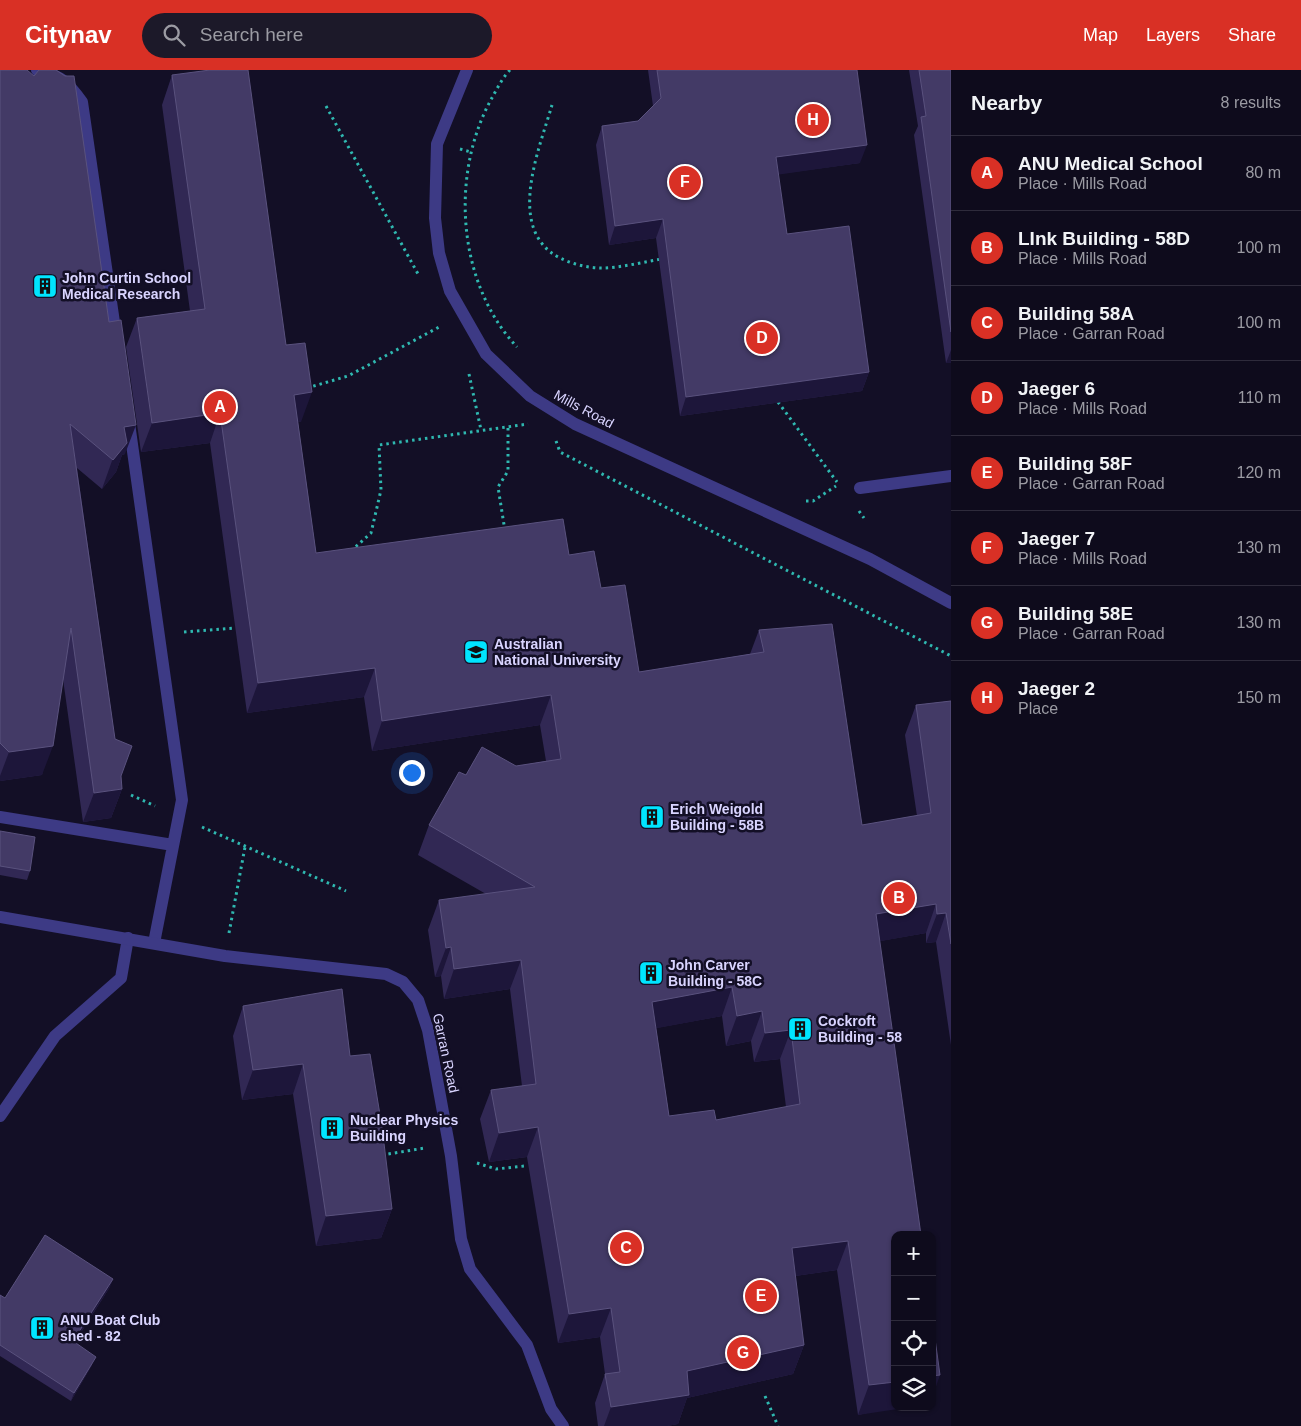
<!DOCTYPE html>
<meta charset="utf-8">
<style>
body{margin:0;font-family:Arial,sans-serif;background:#1c1929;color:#f1f3f6}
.controls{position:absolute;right:15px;bottom:15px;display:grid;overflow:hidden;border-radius:10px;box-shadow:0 1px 4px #0004}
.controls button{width:45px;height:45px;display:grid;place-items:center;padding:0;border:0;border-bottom:1px solid #2e2b3b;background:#0e0b1c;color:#f1f3f6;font:25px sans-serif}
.you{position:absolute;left:411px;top:702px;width:18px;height:18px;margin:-12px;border:4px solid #fff;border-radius:50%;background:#1a73e8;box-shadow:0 0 0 8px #1a73e833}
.badge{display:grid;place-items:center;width:32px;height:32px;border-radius:50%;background:#d93025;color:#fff;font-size:16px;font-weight:700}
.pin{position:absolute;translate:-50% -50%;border:2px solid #fff;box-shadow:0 1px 5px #0006}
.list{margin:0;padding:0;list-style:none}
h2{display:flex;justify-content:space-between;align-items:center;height:65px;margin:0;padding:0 20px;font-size:21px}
h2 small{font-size:16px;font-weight:400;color:#9b9ba3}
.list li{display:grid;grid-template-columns:32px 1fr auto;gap:15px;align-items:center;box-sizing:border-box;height:75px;padding:0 20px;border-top:1px solid #2e2b3b}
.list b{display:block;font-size:19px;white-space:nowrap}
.list p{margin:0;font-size:16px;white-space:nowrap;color:#9b9ba3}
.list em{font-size:16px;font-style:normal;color:#9b9ba3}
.icon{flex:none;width:28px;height:28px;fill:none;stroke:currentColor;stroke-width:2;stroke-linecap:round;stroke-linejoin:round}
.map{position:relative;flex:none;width:951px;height:1356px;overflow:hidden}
header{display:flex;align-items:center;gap:30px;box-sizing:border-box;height:70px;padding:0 25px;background:#d93025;color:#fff}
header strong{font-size:24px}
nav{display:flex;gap:28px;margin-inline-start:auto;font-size:18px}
.search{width:350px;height:45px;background:#1c1929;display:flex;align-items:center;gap:12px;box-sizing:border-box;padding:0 18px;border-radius:28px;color:#9b9ba3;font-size:19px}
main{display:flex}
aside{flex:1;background:#0e0b1c}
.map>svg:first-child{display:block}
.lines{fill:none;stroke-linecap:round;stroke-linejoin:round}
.path{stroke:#2fb8b0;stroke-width:3;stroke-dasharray:2.5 4;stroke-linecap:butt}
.service{stroke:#3d3a85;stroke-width:12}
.minor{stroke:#3d3a85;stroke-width:12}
.wall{fill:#312854;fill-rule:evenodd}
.shaded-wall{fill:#1d163a}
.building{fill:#433a66;stroke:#5a527e;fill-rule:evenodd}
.labels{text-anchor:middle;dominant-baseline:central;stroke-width:5;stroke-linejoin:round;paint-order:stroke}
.poi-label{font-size:14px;font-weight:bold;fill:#d9d4ff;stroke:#130f26;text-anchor:start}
.street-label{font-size:14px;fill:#d9d4ff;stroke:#130f26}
</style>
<header>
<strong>Citynav</strong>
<div class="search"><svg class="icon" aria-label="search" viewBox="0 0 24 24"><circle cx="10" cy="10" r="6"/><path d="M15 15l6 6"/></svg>Search here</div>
<nav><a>Map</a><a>Layers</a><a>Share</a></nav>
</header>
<main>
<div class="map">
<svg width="951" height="1356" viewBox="0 0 951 1356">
<rect width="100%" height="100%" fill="#130f26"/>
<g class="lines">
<!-- path -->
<path class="path" d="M 510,0 C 503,7 498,17 493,26 C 450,101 456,212 517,277
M 552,35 C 539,80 505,160 560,188 C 572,194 588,198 601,198 C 621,198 642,192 662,189
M 326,36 L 418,204
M 460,79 L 471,82
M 469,304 L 481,360
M 307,318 L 348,306 L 441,256
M 778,332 L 837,412
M 556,371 L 560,382 L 951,586
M 806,431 L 813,431 L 836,416
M 859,441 L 864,448
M 505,461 L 498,417 L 508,401 L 508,356
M 351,481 L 371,463 L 381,420 L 379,375 L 528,354
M 184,562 L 235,558
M 131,725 L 155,736
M 202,757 L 346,821
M 229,863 L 245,777
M 382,1085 L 425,1078
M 477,1093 L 496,1099 L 525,1096
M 765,1326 L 778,1356"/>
<!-- service -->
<path class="service" d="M 37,0 C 61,6 67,11 82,32 L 116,266
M 129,353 L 182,730 L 154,873
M 860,418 L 951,406
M 0,747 L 173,775
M 0,1046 L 55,966 L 121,908 L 128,868"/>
<!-- minor -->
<path class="minor" d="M 467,0 L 437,74 L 435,148 L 439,183 L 450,221 L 486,284 L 530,326 L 575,354 L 870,489 L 951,533
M 0,847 L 225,886 L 386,904 L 403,912 L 418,930 L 428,960 L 451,1086 L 461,1169 L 470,1199 L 527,1275 L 551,1339 L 563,1356"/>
</g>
<!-- wall -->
<path class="wall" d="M 0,0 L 125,384 L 122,385 L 116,402 L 102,419 L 77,398 L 122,719 L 111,748 L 83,752 L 63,609 L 42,705 L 0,711 Z
M 648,0 L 857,0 L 860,93 L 778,104 L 787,164 L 869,302 L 862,321 L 680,346 L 656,168 L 609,175 L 596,75 L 602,56 L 638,51 L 653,36 Z
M 909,0 L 951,0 L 951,293 L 946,293 L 914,65 L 918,56 Z
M 172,5 L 286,275 L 301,352 L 298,352 L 316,483 L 569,485 L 601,518 L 639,602 L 750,584 L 759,560 L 862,755 L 917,746 L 905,665 L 916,635 L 951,631 L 951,975 L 936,872 L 926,873 L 926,863 L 880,871 L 895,1337 L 858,1345 L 837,1200 L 795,1206 L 804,1275 L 793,1304 L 687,1328 L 678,1354 L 667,1356 L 598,1356 L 595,1333 L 605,1304 L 600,1267 L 558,1273 L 527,1087 L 489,1092 L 480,1049 L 491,1020 L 522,1016 L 510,919 L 444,929 L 441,906 L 435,907 L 428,860 L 439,830 L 486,824 L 418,785 L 429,755 L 466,705 L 546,691 L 540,655 L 372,681 L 364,627 L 247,643 L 210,373 L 141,382 L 126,277 L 137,248 L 190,241 L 162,35 ZM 722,946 L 726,976 L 751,971 L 754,992 L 780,989 L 786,1037 L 716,1050 L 669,1046 L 656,958 Z
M 0,761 L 30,801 L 27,810 L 0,805 Z
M 243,936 L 350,986 L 392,1139 L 381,1168 L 316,1176 L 293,1024 L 242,1030 L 233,966 Z
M 110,1217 L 75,1272 L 92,1295 L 71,1331 L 0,1286 L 0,1225 L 5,1228 Z"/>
<!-- shaded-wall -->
<path class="shaded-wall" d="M 867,75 L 860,93 L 769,106 L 776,87 Z
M 663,149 L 656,168 L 609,175 L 615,156 Z
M 951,280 L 951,293 L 946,293 Z
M 869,302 L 862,321 L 680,346 L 686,327 Z
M 312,322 L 301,352 L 283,354 L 294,325 Z
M 220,343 L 210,373 L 141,382 L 152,353 Z
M 136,355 L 125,384 L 122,385 L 116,402 L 102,419 L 124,357 Z
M 375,598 L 364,627 L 247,643 L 258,613 Z
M 551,625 L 540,655 L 372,681 L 382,651 Z
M 53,676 L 42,705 L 0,711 L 0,706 L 9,682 Z
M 132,676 L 116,719 L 122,719 L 111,748 L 83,752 L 94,723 Z
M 936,834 L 926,863 L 865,874 L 876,844 Z
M 946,843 L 936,872 L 926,873 L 937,844 Z
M 451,877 L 441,906 L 435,907 L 446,878 Z
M 521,890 L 510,919 L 444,929 L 454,899 Z
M 732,917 L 722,946 L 642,961 L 652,932 Z
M 762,941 L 751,971 L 726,976 L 737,946 Z
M 791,960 L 780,989 L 754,992 L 765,963 Z
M 303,994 L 293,1024 L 242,1030 L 253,1000 Z
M 538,1057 L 527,1087 L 489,1092 L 499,1063 Z
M 392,1139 L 381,1168 L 316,1176 L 326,1146 Z
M 848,1171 L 837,1200 L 781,1208 L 792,1178 Z
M 113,1209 L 110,1217 L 70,1279 L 73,1271 Z
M 611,1238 L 600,1267 L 558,1273 L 569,1244 Z
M 804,1275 L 793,1304 L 687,1328 L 678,1354 L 667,1356 L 604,1356 L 611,1337 L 687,1301 Z
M 96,1287 L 92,1295 L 71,1331 L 74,1323 Z
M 940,1305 L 932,1328 L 932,1306 Z
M 895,1312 L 895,1337 L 911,1337 L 858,1345 L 869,1315 Z"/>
<!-- building -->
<path class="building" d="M 0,0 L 27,0 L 34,6 L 39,0 L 56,0 L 65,6 L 74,6 L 109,252 L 121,250 L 136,355 L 124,357 L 127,373 L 113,390 L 70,354 L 115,669 L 132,676 L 121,706 L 122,719 L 94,723 L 71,558 L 53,676 L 9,682 L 0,673 Z
M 210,0 L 248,0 L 286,275 L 305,273 L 312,322 L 294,325 L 316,483 L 563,449 L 569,485 L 594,481 L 601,518 L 625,515 L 639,602 L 764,582 L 759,560 L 832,554 L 862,755 L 931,743 L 916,635 L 951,631 L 951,874 L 946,843 L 937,844 L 936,834 L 876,844 L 921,1165 L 895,1165 L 895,1312 L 869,1315 L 848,1171 L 792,1178 L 804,1275 L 687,1301 L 689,1325 L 611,1337 L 605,1304 L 620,1302 L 611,1238 L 569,1244 L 538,1057 L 499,1063 L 491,1020 L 536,1014 L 521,890 L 454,899 L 451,877 L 446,878 L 439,830 L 535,817 L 429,755 L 459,702 L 466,705 L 482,677 L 516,696 L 561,689 L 551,625 L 382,651 L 375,598 L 258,613 L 220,343 L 152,353 L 137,248 L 205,239 L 172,5 ZM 732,917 L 737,946 L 762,941 L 765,963 L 791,960 L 800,1034 L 716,1050 L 714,1040 L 669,1046 L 652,932 Z
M 657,0 L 857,0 L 867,75 L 776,87 L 787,164 L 849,156 L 869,302 L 686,327 L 663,149 L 615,156 L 602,56 L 638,51 L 661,28 Z
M 919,0 L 951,0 L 951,262 L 921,47 L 926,46 Z
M 0,761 L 35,767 L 30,801 L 0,796 Z
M 342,919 L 350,986 L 370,984 L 382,1057 L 392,1139 L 326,1146 L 303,994 L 253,1000 L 243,936 Z
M 45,1165 L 113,1209 L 73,1271 L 96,1287 L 74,1323 L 0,1275 L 0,1225 L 5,1228 Z
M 932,1247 L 940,1305 L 932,1306 Z"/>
<!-- icons -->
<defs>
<symbol id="building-square" viewBox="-11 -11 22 22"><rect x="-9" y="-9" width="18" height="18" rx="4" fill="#00e5ff" stroke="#130f26"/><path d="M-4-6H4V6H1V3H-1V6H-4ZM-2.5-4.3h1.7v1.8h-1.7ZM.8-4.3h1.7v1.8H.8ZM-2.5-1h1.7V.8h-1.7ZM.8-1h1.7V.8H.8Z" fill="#111"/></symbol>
<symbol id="university-square" viewBox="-11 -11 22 22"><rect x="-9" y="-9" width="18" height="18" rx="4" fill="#00e5ff" stroke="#130f26"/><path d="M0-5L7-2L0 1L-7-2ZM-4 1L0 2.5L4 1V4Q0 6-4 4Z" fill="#111"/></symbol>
</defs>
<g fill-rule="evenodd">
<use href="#building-square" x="31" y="202" width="28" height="28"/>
<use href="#university-square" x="462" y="568" width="28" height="28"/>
<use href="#building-square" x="638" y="733" width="28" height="28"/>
<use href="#building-square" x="637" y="889" width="28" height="28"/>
<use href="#building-square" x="786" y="945" width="28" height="28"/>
<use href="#building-square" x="318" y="1044" width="28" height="28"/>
<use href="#building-square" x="28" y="1244" width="28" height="28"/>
</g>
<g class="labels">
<!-- poi labels -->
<g class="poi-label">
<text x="62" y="208">John Curtin School<tspan x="62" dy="16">Medical Research</tspan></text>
<text x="494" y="574">Australian<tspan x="494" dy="16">National University</tspan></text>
<text x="670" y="739">Erich Weigold<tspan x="670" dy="16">Building - 58B</tspan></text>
<text x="668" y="895">John Carver<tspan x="668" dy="16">Building - 58C</tspan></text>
<text x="818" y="951">Cockroft<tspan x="818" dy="16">Building - 58</tspan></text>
<text x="350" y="1050">Nuclear Physics<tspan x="350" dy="16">Building</tspan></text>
<text x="60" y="1250">ANU Boat Club<tspan x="60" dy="16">shed - 82</tspan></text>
</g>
<!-- street labels -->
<g class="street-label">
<text transform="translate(584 339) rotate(28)">Mills Road</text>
<text transform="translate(446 983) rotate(78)">Garran Road</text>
</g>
</g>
</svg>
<div class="controls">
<button>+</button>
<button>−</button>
<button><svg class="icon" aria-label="locate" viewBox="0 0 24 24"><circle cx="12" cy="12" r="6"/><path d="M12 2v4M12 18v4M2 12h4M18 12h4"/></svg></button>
<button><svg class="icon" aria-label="layers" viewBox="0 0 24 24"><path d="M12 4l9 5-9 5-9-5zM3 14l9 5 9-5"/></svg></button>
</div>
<div class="you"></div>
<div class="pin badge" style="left:220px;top:337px">A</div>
<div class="pin badge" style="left:899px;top:828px">B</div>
<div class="pin badge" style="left:626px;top:1178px">C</div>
<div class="pin badge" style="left:762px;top:268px">D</div>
<div class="pin badge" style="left:761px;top:1226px">E</div>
<div class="pin badge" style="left:685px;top:112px">F</div>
<div class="pin badge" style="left:743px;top:1283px">G</div>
<div class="pin badge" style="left:813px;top:50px">H</div>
</div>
<aside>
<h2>Nearby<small>8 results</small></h2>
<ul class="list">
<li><span class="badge">A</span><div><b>ANU Medical School</b><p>Place · Mills Road</p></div><em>80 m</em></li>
<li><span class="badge">B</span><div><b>LInk Building - 58D</b><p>Place · Mills Road</p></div><em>100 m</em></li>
<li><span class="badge">C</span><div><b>Building 58A</b><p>Place · Garran Road</p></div><em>100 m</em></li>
<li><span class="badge">D</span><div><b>Jaeger 6</b><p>Place · Mills Road</p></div><em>110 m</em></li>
<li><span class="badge">E</span><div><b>Building 58F</b><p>Place · Garran Road</p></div><em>120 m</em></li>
<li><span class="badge">F</span><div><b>Jaeger 7</b><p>Place · Mills Road</p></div><em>130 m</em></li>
<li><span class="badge">G</span><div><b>Building 58E</b><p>Place · Garran Road</p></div><em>130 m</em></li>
<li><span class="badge">H</span><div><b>Jaeger 2</b><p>Place</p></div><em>150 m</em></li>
</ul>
</aside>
</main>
